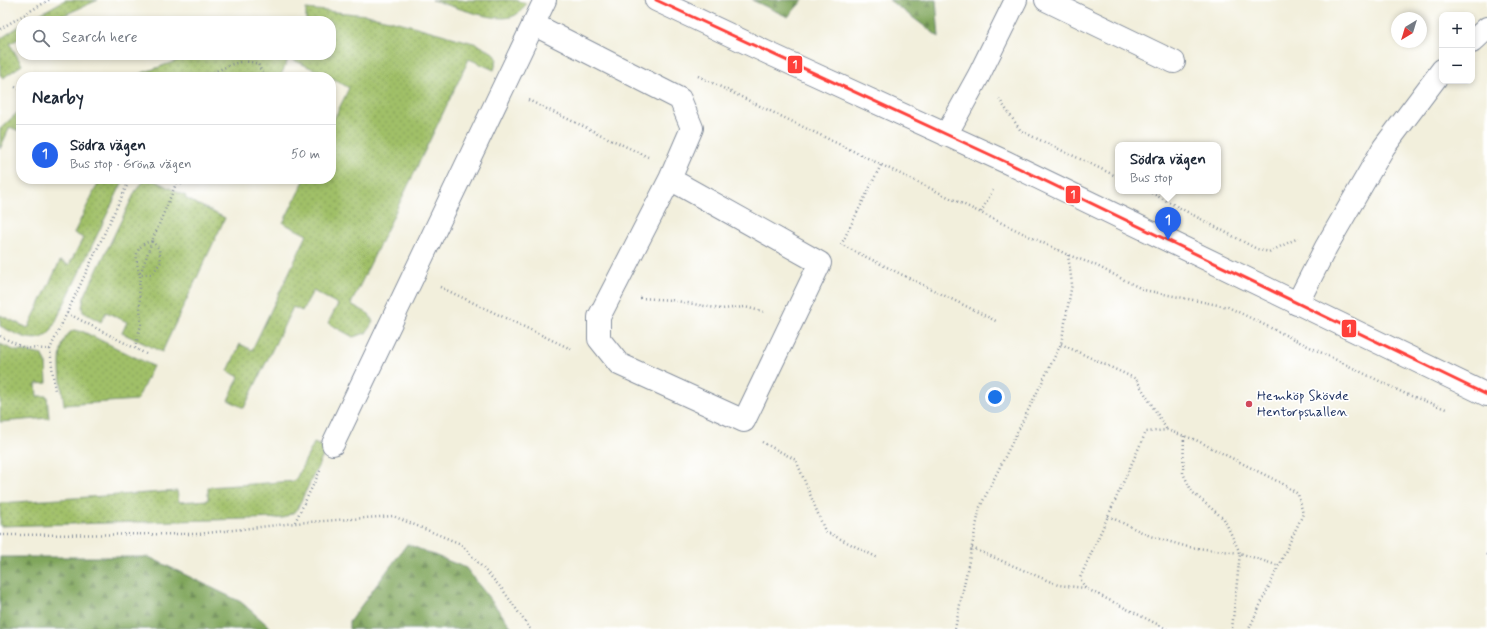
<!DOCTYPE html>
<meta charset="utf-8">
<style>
body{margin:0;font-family:Mynerve,sans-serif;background:#f2f2f3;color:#1f2937}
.controls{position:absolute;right:12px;top:12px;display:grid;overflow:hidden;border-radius:8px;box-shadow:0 2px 6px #0003}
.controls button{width:36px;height:36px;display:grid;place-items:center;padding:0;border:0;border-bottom:1px solid #e0e1e3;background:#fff;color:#1f2937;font:20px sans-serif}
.compass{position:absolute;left:1391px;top:12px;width:36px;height:36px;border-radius:50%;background:#fff;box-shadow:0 2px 6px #0003;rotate:218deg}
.you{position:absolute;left:995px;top:397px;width:14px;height:14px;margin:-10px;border:3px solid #fff;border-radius:50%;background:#1a73e8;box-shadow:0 0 0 6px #1a73e833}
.badge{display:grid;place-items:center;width:26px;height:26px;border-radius:50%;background:#2563eb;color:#fff;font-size:13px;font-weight:700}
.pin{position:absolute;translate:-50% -33px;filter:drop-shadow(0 1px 2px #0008)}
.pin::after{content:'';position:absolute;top:21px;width:14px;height:12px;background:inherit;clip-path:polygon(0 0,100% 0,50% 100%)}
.popup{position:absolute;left:1115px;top:142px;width:106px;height:52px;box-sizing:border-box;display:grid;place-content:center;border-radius:8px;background:#fff;filter:drop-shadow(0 1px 3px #0005);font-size:13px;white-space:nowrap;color:#747a83}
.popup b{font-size:15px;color:#1f2937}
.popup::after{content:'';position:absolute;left:50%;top:100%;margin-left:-8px;border:8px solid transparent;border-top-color:#fff}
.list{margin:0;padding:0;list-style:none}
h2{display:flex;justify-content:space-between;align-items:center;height:52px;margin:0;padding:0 16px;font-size:17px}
h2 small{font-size:13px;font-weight:400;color:#747a83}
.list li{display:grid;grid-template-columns:26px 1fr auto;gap:12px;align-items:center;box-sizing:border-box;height:60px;padding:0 16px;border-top:1px solid #e0e1e3}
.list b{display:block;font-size:15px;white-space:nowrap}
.list p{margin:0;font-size:13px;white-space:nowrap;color:#747a83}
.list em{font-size:13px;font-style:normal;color:#747a83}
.icon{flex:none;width:22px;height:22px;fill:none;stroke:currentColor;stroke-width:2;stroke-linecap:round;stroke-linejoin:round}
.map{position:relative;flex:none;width:1487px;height:629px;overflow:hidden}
.search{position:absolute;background:#fff;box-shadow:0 2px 6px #0003;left:16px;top:16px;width:320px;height:44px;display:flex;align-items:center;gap:10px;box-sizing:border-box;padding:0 14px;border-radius:16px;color:#747a83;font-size:15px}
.panel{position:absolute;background:#fff;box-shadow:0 2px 6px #0003;left:16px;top:72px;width:320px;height:112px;border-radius:16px}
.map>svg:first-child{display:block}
.green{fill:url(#green-dots);stroke:#5e7863}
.forest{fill:url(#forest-firs);stroke:#4e6a5d}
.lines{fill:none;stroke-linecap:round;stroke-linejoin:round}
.minor-casing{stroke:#868f9d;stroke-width:24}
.path{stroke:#868f9d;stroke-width:2.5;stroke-dasharray:1 3;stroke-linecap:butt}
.minor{stroke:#fff;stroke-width:22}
.bus-1-casing{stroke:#fff;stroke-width:6}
.bus-1{stroke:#ff403a;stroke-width:3}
.poi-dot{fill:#d1495b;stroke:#fff;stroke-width:1.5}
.labels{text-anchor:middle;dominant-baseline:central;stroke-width:3.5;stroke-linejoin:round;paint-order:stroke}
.poi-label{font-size:14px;fill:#1b2f5e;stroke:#fff;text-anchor:start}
.line-badge{stroke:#fff;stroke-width:1.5}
.badge-label{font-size:11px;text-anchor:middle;font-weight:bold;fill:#fff}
</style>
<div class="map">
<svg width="1487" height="629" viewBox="0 0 1487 629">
<defs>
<pattern id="green-dots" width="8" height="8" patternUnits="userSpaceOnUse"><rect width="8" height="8" fill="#a0c068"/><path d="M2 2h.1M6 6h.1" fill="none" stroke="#829c59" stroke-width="1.8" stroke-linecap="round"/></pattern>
<pattern id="forest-firs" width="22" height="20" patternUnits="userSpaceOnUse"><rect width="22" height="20" fill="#80a65c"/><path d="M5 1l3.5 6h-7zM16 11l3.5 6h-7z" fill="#68884f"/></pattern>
</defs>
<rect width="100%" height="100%" fill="#fff"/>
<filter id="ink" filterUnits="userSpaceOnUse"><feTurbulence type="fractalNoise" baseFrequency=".025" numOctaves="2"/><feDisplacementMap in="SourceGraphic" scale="8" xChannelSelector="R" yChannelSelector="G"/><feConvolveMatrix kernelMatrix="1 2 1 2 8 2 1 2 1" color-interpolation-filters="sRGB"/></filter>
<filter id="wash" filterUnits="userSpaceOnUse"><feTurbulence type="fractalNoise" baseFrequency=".012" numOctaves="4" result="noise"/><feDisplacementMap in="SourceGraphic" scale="16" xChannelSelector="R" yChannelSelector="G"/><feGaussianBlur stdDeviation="0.9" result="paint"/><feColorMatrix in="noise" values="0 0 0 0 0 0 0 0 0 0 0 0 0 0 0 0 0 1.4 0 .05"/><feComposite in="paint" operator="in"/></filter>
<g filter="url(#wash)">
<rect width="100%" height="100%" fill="#f2efdc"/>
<!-- green -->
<path class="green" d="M 65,0 L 98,0 L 51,21 L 27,21 Z
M 432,0 L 516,0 L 526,4 C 522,10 517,16 510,17 C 493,22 450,5 432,0 Z
M 306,9 L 367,15 L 406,24 L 477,44 L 495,54 L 497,59 L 494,70 L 469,59 L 351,304 L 369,314 L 373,322 L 366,333 L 353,337 L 328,323 L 338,304 L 313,291 L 302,311 L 293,307 L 244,408 L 228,400 L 239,377 L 228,371 L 240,344 L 252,350 L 307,235 L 283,223 L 305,179 L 331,179 L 331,125 L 349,88 L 331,77 L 289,58 L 280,77 L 131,77 L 193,55 L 331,55 L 331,21 L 306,21 Z
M 21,25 L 21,37 L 10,44 L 22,65 L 3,78 L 0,75 L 0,39 Z
M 21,109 L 21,132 L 10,127 L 0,149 L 0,129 Z
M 100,179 L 124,179 L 51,331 C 37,348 15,333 0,326 L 0,315 L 28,328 L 60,261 L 69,265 L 83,238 L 74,233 Z
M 147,179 L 153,180 L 186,196 L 185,198 L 225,218 L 162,352 L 122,333 L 127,322 L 106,312 L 101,322 L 83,312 L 82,307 L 84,297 L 136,190 L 143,182 Z
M 74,330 L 84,332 L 153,366 L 137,400 L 64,405 C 62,386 52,340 74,330 Z
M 0,344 L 16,351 L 25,351 L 42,355 L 46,362 L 47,383 L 36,384 L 37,396 L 47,396 L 49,418 L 0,422 Z
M 314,443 L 327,448 L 296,511 L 283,518 L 0,526 L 0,503 L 177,491 L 179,502 L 208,500 L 208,487 L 295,481 Z"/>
<!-- forest -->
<path class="forest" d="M 752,0 L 803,0 L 788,17 Z
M 889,0 L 936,0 L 939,37 Z
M 407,544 L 466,568 L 513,629 L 349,629 L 349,622 Z
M 0,557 L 149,557 L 241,602 L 272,629 L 0,629 Z"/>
</g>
<g filter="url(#ink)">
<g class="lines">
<defs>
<path id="minor" d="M 656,0 L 768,53 L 1006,162 L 1487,395
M 1046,0 L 1174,62
M 533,24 L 680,99 L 692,128 L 670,179 L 599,317 L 599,339 L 619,364 L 744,421 L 820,263 L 670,179
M 1472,42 L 1487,28
M 946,135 L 979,75 L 1016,0
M 1297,304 L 1326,247 L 1384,147 L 1442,70
M 333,444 L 545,0"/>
</defs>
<!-- minor casing -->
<use href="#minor" class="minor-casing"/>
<!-- path -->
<path class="path" d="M 0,29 L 49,0
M 698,76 L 1068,255 L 1093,264 L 1144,290 L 1228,307 L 1406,394 L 1446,409
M 162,77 C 175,72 189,78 202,76 C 223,71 237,56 258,64 L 264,77
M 15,87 L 21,90
M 999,99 L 1021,131 L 1118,177
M 528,100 L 648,157
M 170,179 L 184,185
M 1148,191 L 1257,249 L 1269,252 L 1298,238
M 981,212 L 994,188
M 152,241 L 159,249 L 161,262 L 152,274 L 140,275 C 135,260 133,245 152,241 Z
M 841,245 L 881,165
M 844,246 L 996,321
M 440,287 L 573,350
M 640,298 L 671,300 L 721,309 L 745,307 L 765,312
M 67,313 L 146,354
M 0,336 L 24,348 L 50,349 L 130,179
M 1061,344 L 1136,379 L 1167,430
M 135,348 L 141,324 L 139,288 L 140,275 L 152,241 L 178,179
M 50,349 L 55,392
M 1184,436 L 1183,473 L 1192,492 L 1224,519 L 1240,553 L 1232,629
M 762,442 L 796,460 L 825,531 L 878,558
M 1108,516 L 1150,536 L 1188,547 L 1240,553 L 1279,566
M 295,522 L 321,469
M 0,535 L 198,534 L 295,523 L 393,516 L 461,544 L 503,590 L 530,629
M 972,548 L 1058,585 L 1085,588 L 1167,629
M 1486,554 L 1487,555
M 1085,588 L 1080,578 L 1146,432 L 1167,430 L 1196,440 L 1283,484 L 1298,494 L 1303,514 L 1249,629
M 955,629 L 980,507 L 1061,344 L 1072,284 L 1068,255"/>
<!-- minor -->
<use href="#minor" class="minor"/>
<defs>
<path id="bus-1" d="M 656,0 L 1006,162 L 1487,395"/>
</defs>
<!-- bus-1 casing -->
<use href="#bus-1" class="bus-1-casing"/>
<!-- bus-1 -->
<use href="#bus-1" class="bus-1"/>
</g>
</g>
<!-- markers -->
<circle class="poi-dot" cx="1249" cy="404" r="4"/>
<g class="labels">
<!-- poi labels -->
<g class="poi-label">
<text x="1257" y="396">Hemköp Skövde<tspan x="1257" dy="16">Hentorpshallen</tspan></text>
</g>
</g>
<g class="line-badge">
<rect x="787" y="55" width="16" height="19" rx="4" fill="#ff403a"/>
<rect x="1065" y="185" width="16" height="19" rx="4" fill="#ff403a"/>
<rect x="1341" y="319" width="16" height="19" rx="4" fill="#ff403a"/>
</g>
<g class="badge-label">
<text x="795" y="68">1</text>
<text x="1073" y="198">1</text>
<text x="1349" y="332">1</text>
</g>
</svg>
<div class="controls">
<button>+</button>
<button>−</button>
</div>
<svg class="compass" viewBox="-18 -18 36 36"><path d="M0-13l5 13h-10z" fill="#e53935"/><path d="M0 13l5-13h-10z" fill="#747a83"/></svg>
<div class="you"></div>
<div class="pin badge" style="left:1168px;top:240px">1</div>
<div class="popup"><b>Södra vägen</b>Bus stop</div>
<div class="search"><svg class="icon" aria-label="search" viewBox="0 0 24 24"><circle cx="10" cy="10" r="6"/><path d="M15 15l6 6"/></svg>Search here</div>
<section class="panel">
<h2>Nearby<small></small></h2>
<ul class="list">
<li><span class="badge">1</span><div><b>Södra vägen</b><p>Bus stop · Gröna vägen</p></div><em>50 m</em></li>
</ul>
</section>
</div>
